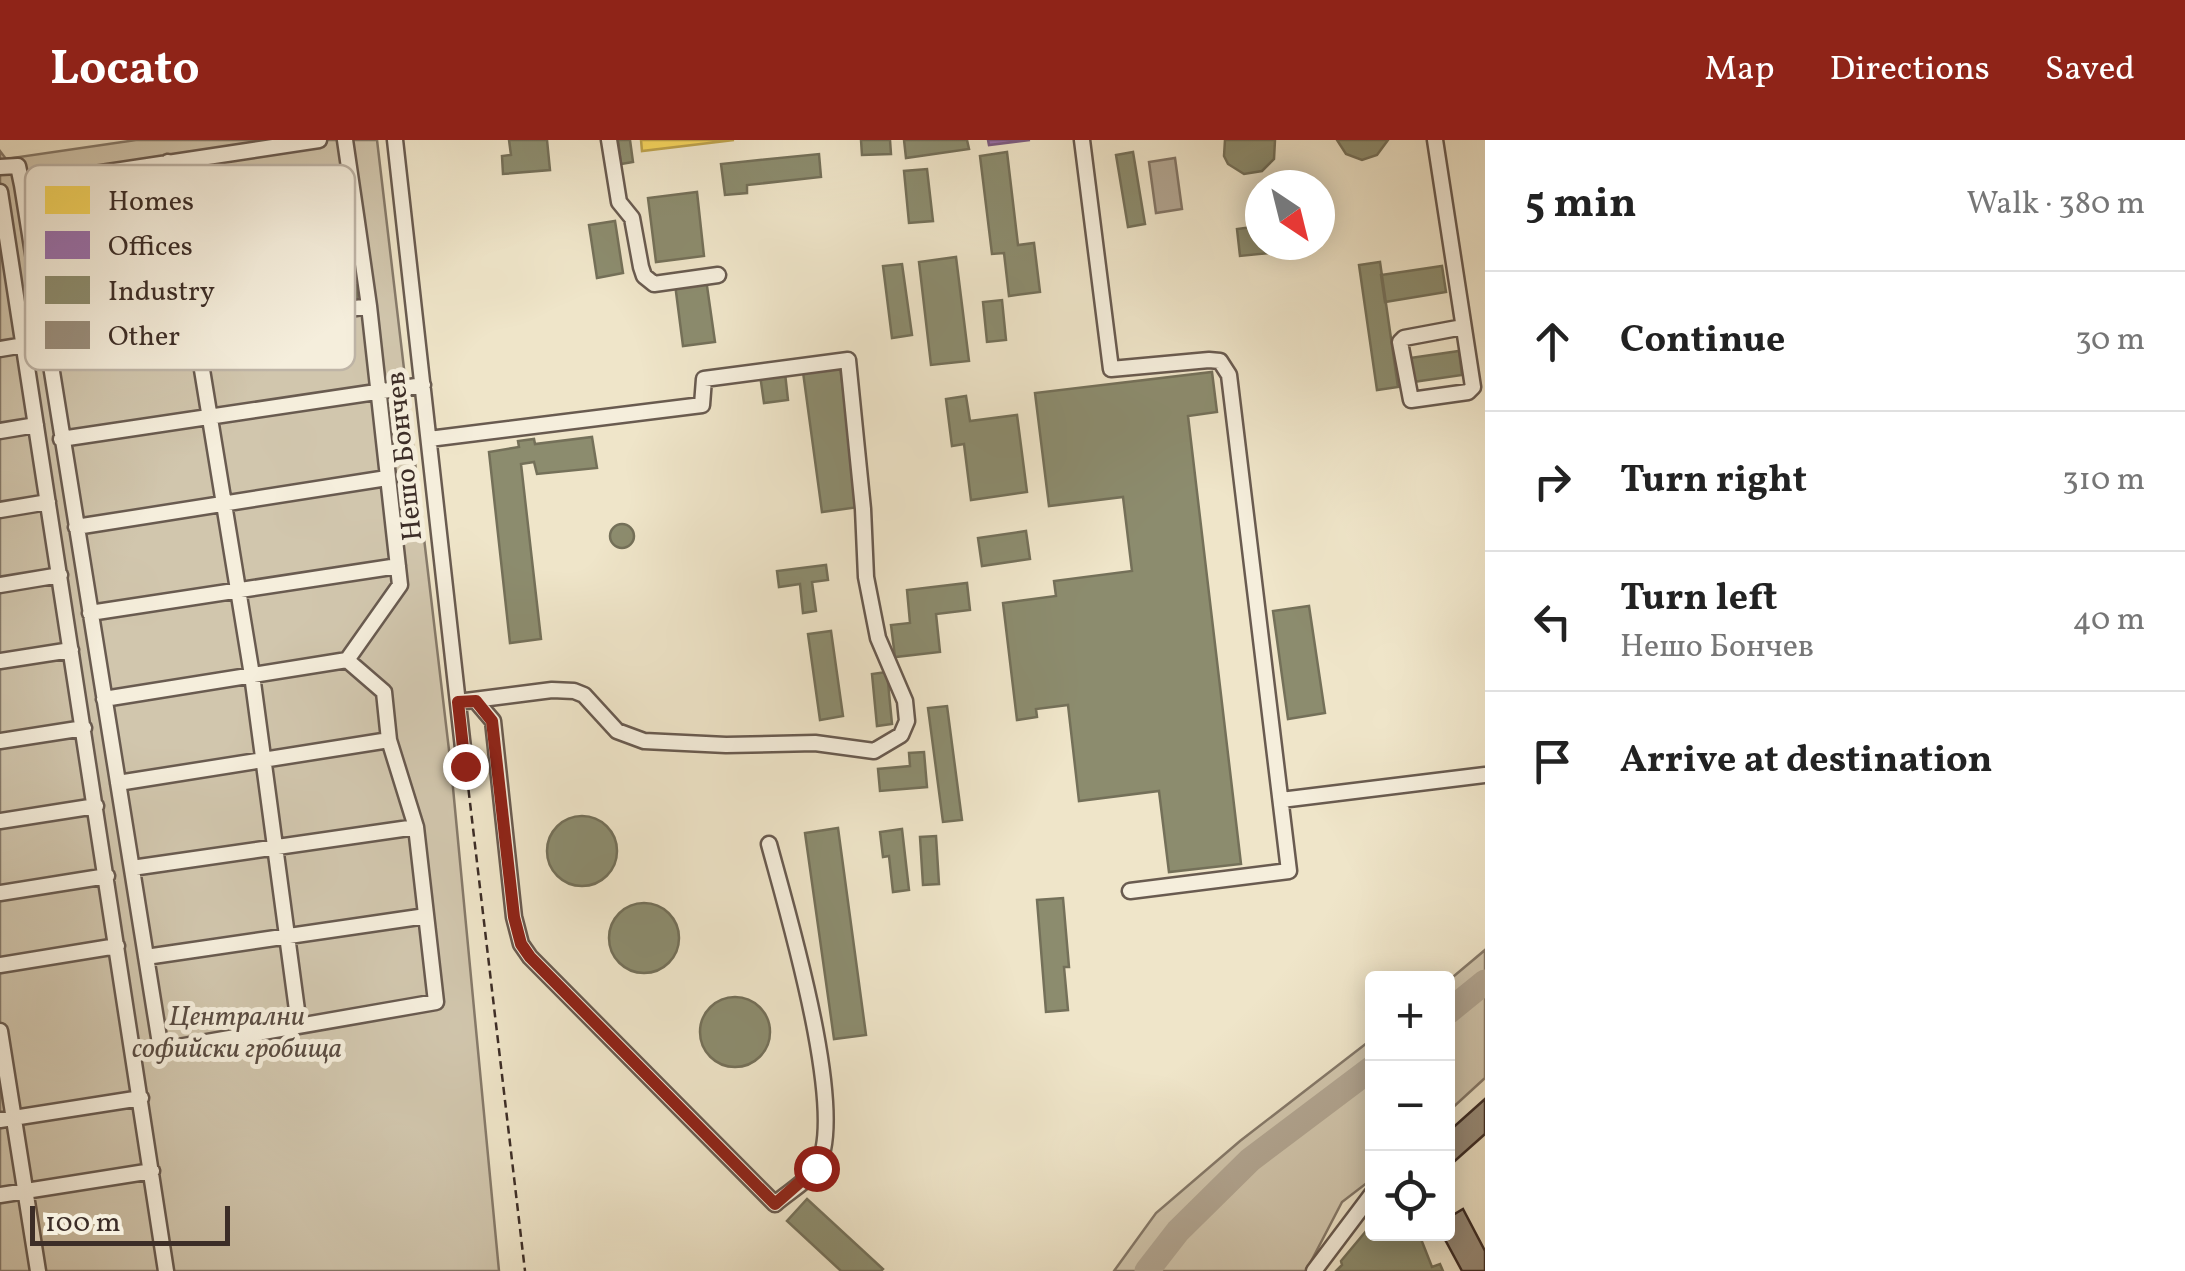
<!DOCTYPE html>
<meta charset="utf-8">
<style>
body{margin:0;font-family:Vollkorn,serif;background:#f2f2f2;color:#222}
.controls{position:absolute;right:30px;bottom:30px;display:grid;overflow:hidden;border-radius:10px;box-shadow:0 5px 25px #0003}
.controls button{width:90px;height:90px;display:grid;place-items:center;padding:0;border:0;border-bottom:2px solid #e0e0e0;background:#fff;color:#222;font:50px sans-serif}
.compass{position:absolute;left:1245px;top:30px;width:90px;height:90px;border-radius:50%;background:#fff;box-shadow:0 5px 25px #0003;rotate:145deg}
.scale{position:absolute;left:30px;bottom:25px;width:200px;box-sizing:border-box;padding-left:10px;border:5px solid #3c2d27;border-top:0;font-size:28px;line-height:35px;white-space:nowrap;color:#3c2d27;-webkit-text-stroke:8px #f5eedc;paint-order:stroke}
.stop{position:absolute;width:30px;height:30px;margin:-22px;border:8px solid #8f2418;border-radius:50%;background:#fff}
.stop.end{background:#8f2418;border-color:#fff;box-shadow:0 2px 10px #0008}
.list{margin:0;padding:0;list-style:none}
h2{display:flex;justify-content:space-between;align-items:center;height:130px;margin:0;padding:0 40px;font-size:42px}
h2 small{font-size:32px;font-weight:400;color:#767676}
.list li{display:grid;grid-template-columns:65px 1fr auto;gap:30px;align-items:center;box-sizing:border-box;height:140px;padding:0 40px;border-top:2px solid #e0e0e0}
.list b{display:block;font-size:38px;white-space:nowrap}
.list p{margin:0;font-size:32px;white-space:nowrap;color:#767676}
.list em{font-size:32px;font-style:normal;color:#767676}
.icon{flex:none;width:55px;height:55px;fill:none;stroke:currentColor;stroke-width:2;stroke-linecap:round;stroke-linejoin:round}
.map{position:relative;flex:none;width:1485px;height:1131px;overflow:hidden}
header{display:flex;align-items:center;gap:60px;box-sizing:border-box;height:140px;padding:0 50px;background:#8f2418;color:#fff}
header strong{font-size:48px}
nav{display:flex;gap:55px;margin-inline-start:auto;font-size:35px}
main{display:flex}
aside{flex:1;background:#fff}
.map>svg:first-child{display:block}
.green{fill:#d1c6ad;stroke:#867a6a;stroke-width:2.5}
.water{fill:#b2a692;stroke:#837667;stroke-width:2.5}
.homes{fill:#f6d55c;stroke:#bea34c;stroke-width:2.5}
.offices{fill:#9970ab;stroke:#7d5c83;stroke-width:2.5}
.industry{fill:#8c8c6e;stroke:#747059;stroke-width:2.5}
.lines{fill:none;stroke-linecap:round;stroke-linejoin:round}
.river{stroke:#b2a692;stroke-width:25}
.building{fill:#998d7b;stroke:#3c2d27;stroke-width:2.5}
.minor-casing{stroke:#695b50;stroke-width:19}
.path{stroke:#3c2d27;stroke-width:2.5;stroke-dasharray:8 5;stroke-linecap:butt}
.minor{stroke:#f5eedc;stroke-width:14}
.route{stroke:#8f2418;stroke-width:12}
.labels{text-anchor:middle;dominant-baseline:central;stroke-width:10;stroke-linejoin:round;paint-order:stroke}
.street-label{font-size:28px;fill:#3c2d27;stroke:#f5eedc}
.park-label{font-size:28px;font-style:italic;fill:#5a4c42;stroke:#f5eedc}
.key{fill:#f5eedc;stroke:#beb4a6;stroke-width:2.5}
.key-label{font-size:28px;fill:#3c2d27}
</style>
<header>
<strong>Locato</strong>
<nav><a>Map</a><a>Directions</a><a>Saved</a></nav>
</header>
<main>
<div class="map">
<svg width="1485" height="1131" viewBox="0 0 1485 1131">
<rect width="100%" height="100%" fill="#efe5c9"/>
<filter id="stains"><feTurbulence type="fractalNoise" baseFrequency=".002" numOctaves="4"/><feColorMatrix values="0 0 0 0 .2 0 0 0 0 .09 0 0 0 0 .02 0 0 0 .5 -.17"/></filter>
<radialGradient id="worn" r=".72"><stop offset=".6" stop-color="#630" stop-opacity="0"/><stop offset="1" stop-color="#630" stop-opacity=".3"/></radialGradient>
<!-- green -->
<path class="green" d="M 136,0 L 377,0 L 451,627 L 499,1131 L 0,1131 L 0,11 L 6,19 Z
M 1485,810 L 1485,938 L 1448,972 L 1448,841 Z
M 1372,899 L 1372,1039 L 1342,1062 L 1306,1131 L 1114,1131 L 1156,1073 L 1240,1001 Z"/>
<!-- water -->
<path class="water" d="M 1175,18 L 1182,69 L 1156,73 L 1149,22 Z"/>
<!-- homes -->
<path class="homes" d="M 641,0 L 734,0 L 642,11 Z"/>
<!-- offices -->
<path class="offices" d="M 988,0 L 1030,0 L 989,5 Z"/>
<!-- industry -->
<path class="industry" d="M 509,0 L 547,0 L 550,30 L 503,34 L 502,16 L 511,15 Z
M 618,0 L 630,0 L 633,22 L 621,24 Z
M 861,0 L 890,0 L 891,14 L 862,15 Z
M 904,0 L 967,0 L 969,9 L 906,18 Z
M 1225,0 L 1275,0 L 1274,19 L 1262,31 L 1244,34 L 1228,24 L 1224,16 Z
M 1388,0 L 1377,15 L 1362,20 L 1346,14 L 1337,0 Z
M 1007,12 L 1018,105 L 1034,103 L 1040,152 L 1009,156 L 1004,113 L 992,114 L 980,16 Z
M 1133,12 L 1145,84 L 1128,87 L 1116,15 Z
M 819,14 L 821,37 L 747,45 L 747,53 L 725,55 L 721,24 Z
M 927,29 L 933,81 L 909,83 L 904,31 Z
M 697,52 L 704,116 L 656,122 L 648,58 Z
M 615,81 L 623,133 L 597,138 L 589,85 Z
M 1260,86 L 1260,105 L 1317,105 L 1317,108 L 1240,116 L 1237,89 Z
M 956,117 L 969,221 L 931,225 L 919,122 Z
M 1380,122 L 1398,247 L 1377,250 L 1359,125 Z
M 902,124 L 912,195 L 892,198 L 883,126 Z
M 1442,126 L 1446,152 L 1385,162 L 1381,135 Z
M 706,139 L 715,202 L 683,206 L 675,144 Z
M 356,145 L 358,165 L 311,171 L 309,151 Z
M 1002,160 L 1006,200 L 987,202 L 983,162 Z
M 1459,211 L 1462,235 L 1413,242 L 1410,218 Z
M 840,227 L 859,367 L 822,372 L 803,232 Z
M 1212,232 L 1217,272 L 1188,276 L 1241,724 L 1169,732 L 1159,651 L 1079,661 L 1068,565 L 1036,569 L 1037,577 L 1017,580 L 1003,463 L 1056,456 L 1054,441 L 1132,431 L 1123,357 L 1049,366 L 1035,253 Z
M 785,233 L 788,260 L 764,263 L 760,235 Z
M 966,256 L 970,281 L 1017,275 L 1027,352 L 971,360 L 964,304 L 952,306 L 946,259 Z
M 592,297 L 597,328 L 537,334 L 534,322 L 521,324 L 541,499 L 510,503 L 489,312 L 519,307 L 518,301 L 534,299 L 535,304 Z
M610 396a12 12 0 1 1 24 0a12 12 0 1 1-24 0Z
M 1026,391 L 1030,419 L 982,426 L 978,398 Z
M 826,425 L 828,440 L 812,442 L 816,471 L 803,473 L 800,444 L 779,447 L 777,431 Z
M 967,443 L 970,470 L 936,474 L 940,512 L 895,517 L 891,485 L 910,483 L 907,450 Z
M 1309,466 L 1325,573 L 1288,579 L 1273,471 Z
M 831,491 L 843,576 L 820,580 L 808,494 Z
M 887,532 L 892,584 L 877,586 L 872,534 Z
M 947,566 L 962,680 L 943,682 L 928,568 Z
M 924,612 L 927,647 L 880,651 L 878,629 L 910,626 L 909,613 Z
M547 711a35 35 0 1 1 70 0a35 35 0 1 1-70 0Z
M 838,688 L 866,895 L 834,899 L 805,693 Z
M 902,689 L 909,750 L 893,752 L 889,716 L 883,717 L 880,692 Z
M 936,696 L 939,744 L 923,745 L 920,697 Z
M 1063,758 L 1069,827 L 1064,827 L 1068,870 L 1046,872 L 1037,760 Z
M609 798a35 35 0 1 1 70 0a35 35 0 1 1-70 0Z
M700 892a35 35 0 1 1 70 0a35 35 0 1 1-70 0Z
M 807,1059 L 883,1129 L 881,1131 L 841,1131 L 787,1081 Z
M 1372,1084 L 1372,1094 L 1415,1094 L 1421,1099 L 1432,1127 L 1440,1124 L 1443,1131 L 1336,1131 L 1342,1125 L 1341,1121 Z"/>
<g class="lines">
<!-- river -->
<path class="river" d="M 1448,872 L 1485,842
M 1147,1131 L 1178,1091 L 1250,1020 L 1372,928"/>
</g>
<!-- building -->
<path class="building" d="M 1485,959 L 1485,994 L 1448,1027 L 1448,992 Z
M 1463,1069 L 1485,1111 L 1485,1131 L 1462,1131 L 1442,1094 L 1448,1094 L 1448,1078 Z"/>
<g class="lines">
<defs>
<path id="minor" d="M 345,0 L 357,82
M 395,0 L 465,626
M 609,0 L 619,62 L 632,78 L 641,127 L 644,136 L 654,144 L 718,135
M 1082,0 L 1111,229 L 1209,220 L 1220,221 L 1229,235 L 1289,731 L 1130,751
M 1435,0 L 1473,247 L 1468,252 L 1411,260 L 1400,202 L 1404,198 L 1463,187
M 168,22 L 252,535 L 299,885
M 0,27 L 18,26 L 22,45 L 161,910 L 436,862 L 416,687 L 389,600 L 384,552 L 347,520
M 22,45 L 319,0
M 0,52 L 166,1131
M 35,129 L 357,82 L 369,166 L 47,215
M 0,209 L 24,205
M 0,291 L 36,285
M 61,299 L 423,245
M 429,299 L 702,265 L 704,239 L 848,220 L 863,369 L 866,437 L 878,498 L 905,561 L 907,581 L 901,595 L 874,611 L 815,603 L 726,605 L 644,601 L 617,591 L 584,555 L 574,551 L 552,550 L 458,562
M 0,370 L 48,362
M 76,387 L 387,338
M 0,445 L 60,435
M 90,473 L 398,426
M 0,521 L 71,510
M 104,559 L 347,520 L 400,445 L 369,166
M 476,561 L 493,581 L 514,777 L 521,804 L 530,817 L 775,1064 C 787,1053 807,1042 816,1028 C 850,978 785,764 769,704
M 0,601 L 84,588
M 118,643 L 389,600
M 1281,660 L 1485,635
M 0,681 L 96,666
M 132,728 L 416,687
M 0,753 L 107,736
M 146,817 L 426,776
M 0,825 L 117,806
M 0,891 L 38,1131
M 0,980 L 141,958
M 0,1055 L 152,1031
M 1314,1131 L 1372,1054"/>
</defs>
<!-- minor casing -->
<use href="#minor" class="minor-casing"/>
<!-- path -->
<path class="path" d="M 467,637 L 525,1131"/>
<!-- minor -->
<use href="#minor" class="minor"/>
</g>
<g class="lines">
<!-- route -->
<path class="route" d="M 465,626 L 458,562 L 476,561 L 492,581 L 514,777 L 521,804 L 530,817 L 775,1064 L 816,1028"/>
</g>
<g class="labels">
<!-- street labels -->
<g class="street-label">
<text transform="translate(405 316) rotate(-96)">Нешо Бончев</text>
</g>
<!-- park labels -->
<g class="park-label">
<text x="237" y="877">Централни<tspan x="237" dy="32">софийски гробища</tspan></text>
</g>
</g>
<!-- legend -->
<rect x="25" y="25" width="330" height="205" rx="15" class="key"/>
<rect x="45" y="46" width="45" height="28" fill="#f6d55c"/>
<rect x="45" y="91" width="45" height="28" fill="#9970ab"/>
<rect x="45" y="136" width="45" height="28" fill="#8c8c6e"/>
<rect x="45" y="181" width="45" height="28" fill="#998d7b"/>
<g class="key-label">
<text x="108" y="70">Homes</text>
<text x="108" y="115">Offices</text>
<text x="108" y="160">Industry</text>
<text x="108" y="205">Other</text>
</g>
<rect width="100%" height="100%" filter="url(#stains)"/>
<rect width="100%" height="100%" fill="url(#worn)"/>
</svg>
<div class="controls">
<button>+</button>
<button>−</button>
<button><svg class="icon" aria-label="locate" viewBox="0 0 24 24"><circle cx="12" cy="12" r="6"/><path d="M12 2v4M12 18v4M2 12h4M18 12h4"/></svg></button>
</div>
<svg class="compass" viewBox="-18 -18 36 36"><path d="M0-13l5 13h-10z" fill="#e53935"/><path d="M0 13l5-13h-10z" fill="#767676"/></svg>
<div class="scale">100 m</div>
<div class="stop" style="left:816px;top:1028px"></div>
<div class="stop end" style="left:465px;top:626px"></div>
</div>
<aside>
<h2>5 min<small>Walk · 380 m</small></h2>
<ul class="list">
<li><svg class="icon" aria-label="ahead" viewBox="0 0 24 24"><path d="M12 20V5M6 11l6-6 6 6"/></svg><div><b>Continue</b></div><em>30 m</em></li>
<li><svg class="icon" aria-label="right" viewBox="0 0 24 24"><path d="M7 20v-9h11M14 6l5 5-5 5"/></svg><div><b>Turn right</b></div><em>310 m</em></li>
<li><svg class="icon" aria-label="left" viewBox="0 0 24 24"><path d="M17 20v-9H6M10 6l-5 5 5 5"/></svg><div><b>Turn left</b><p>Нешо Бончев</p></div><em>40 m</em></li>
<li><svg class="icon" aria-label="arrive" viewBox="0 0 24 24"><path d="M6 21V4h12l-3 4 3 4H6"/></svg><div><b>Arrive at destination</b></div></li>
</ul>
</aside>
</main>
